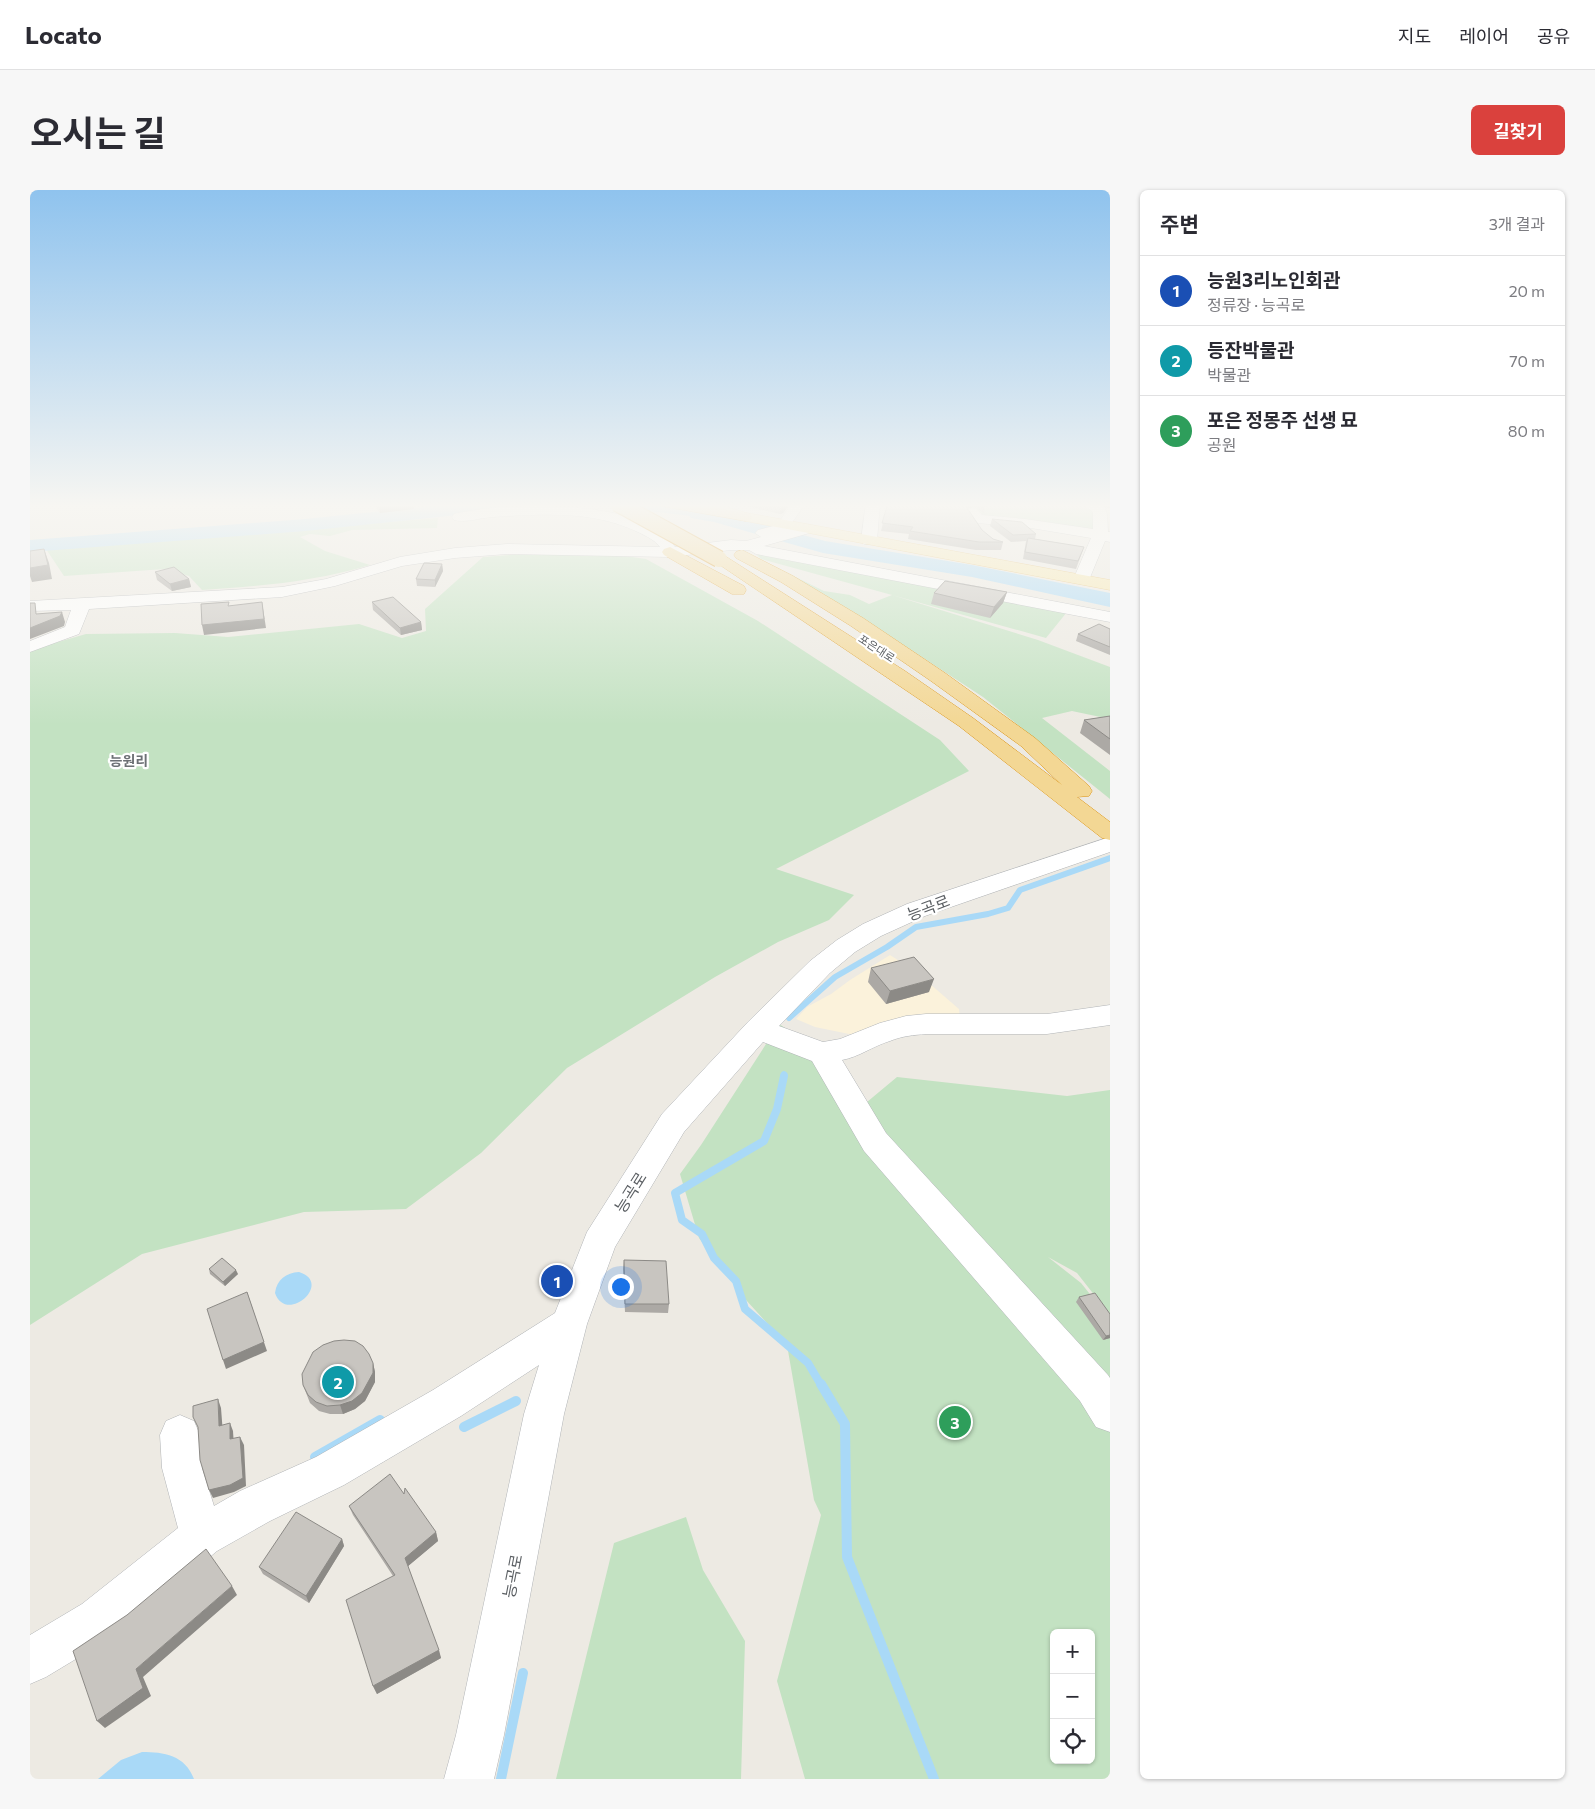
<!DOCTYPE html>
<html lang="ko">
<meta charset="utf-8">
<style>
body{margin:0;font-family:Commissioner,"Noto Sans KR",sans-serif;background:#f7f7f7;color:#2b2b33}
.controls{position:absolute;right:15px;bottom:15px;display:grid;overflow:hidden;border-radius:8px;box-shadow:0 1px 4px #0004}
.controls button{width:45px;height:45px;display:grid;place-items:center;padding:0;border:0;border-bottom:1px solid #e1e1e2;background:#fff;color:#2b2b33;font:25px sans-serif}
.you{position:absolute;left:590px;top:1096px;width:18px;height:18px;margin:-12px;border:4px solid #fff;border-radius:50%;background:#1a73e8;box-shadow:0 0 0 8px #1a73e833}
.badge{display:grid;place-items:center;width:32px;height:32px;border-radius:50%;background:#da413d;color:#fff;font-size:16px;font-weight:700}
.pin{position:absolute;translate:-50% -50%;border:2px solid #fff;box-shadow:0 1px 5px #0006}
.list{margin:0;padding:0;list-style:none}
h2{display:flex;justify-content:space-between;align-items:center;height:65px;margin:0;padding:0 20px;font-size:21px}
h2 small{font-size:16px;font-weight:400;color:#7c7c81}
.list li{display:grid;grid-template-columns:32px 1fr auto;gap:15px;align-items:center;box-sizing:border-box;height:70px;padding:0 20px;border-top:1px solid #e1e1e2}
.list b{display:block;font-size:19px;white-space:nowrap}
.list p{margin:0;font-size:16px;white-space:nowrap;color:#7c7c81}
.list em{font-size:16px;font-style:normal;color:#7c7c81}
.icon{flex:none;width:28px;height:28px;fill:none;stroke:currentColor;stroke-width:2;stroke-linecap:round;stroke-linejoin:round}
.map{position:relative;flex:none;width:1080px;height:1589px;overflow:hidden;border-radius:8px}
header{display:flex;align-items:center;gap:30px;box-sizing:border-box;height:70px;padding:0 25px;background:#fff;border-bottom:1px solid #e1e1e2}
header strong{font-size:24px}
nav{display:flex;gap:28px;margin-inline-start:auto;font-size:18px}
.intro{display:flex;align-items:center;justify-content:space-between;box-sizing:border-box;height:120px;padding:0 30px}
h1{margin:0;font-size:35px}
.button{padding:12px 22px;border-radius:8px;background:#da413d;color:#fff;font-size:18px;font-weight:700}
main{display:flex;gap:30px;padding:0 30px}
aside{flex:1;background:#fff;border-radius:8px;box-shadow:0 1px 4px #0004}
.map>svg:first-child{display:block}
.commercial{fill:#fbf2db}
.green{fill:#c3e2c2;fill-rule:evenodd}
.water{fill:#a9d9f7}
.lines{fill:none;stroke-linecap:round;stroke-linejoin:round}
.stream-far2{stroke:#a9d9f7;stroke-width:6}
.stream-far1{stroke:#a9d9f7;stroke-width:8}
.stream{stroke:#a9d9f7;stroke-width:10}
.river{fill:#a9d9f7;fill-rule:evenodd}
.minor-casing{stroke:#b1b4b7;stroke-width:1}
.major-casing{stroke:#e5bb65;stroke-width:1}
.highway-casing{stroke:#dc9414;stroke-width:1}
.minor{fill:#fff;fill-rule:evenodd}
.major{fill:#f8e8ad;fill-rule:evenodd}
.highway{fill:#f3d794;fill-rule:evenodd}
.highway-bridge-casing{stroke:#dc9414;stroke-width:18;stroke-linecap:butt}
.highway-bridge{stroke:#f3d794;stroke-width:16}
.wall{fill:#aca9a5}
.shaded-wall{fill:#8c8a86}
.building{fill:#c8c5c0;stroke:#8c8a86}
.labels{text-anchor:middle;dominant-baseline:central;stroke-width:4.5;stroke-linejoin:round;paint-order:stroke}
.far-street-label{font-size:11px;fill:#5b5f63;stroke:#fff}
.far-quarter-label{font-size:14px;font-weight:bold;fill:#6d7175;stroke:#fff}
.near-street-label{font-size:16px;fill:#5b5f63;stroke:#fff}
</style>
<header>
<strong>Locato</strong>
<nav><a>지도</a><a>레이어</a><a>공유</a></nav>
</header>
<div class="intro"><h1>오시는 길</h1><a class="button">길찾기</a></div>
<main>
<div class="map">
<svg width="1080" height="1589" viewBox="0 0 1080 1589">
<rect width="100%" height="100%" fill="#edeae3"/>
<!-- commercial -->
<path class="commercial" d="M 860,765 L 885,781 L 929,819 L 930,829 L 824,845 L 785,837 L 766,829 L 777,817 L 801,804 L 820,790 Z"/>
<!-- green -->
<path class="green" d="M 940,313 L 1043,313 L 1060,315 L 1065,320 L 1063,342 L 962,327 L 947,323 Z
M 408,328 L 407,338 L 322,340 L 300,346 L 280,344 L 270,347 L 295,361 L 340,375 C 282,392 232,396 172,400 L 159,386 L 135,379 L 34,386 L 16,359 Z
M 736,361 L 1037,422 L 1016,448 L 862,405 L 1008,450 L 1080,477 L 1080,529 L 1042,521 L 1012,528 L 1080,581 L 1080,609 L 953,507 L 820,420 L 733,371 L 794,401 L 820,405 L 839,414 L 862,405 L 731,369 L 727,365 Z
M 505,363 L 588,365 L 616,369 L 728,431 L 910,550 L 939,581 L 746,679 L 824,705 L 799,730 L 748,752 L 685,787 L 537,878 L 451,963 L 376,1019 L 274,1022 L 112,1064 L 0,1135 L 0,460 L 56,444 L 145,443 L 198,447 L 329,434 L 372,448 L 396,441 L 395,419 L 453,367 Z
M 749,834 L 796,864 L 837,912 L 867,887 L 1037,906 L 1080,900 L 1080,1125 L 1047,1083 L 1018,1067 L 1051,1093 L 1080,1129 L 1080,1589 L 775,1589 L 747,1491 L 791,1325 L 784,1310 L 757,1155 L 716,1110 L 669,1048 L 650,984 L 671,955 ZM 1024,1443 L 1061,1443 L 1061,1570 L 1024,1570 Z
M 656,1327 L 673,1380 L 715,1451 L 711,1589 L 526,1589 L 584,1353 Z"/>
<!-- water -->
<path class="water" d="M 552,313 L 617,313 L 726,334 L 708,337 L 686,329 Z
M 269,1082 C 304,1093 256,1135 245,1103 C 247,1089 256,1083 269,1082 Z
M 112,1562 C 134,1562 155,1565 164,1589 L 68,1589 L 91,1570 Z"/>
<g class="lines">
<!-- stream-far2 -->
<path class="stream-far2" d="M 759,828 L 805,787 L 857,757 L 886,737 L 958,724 L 978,718 L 990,700 L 1080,668
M 753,887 L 754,884"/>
<!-- stream-far1 -->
<path class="stream-far1" d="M 754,886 L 747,919 L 734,951 L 645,1003 L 652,1030 L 672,1044 L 684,1068 L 706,1091 L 715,1119 L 778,1173 L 791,1195"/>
<!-- stream -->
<path class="stream" d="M 791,1194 L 815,1234 L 817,1367 L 904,1589
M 434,1237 L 486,1211
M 285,1267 L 350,1230
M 471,1589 L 493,1483"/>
<!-- river -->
<path class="river" d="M 430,313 L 493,313 L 491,317 L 484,319 L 275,341 L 0,362 L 0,350 L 275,329 Z
M 668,318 L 693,323 L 795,351 L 942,375 L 1080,403 L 1080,417 L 942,387 L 793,363 L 684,332 L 661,328 L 658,324 L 661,320 Z"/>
<defs>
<path id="minor" d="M 762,313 L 776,313 L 761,334 L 763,338 L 778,335 L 783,336 L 785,339 L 783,342 L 734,356 L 1080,422 L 1080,432 L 726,364 L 719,360 L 701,360 L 640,367 L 477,364 L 425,368 L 372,376 L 305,396 L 252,407 L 59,419 L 49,444 L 0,462 L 0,451 L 35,437 L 41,420 L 0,421 L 0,411 L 252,397 L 296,389 L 370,367 L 425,358 L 477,354 L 630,357 C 625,350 616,346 608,342 C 562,320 512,324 462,327 C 450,328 435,333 424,330 L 422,327 L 424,324 C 474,312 615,307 645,357 L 701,350 L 716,351 L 731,347 L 725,343 L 728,340 L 747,335 Z
M 836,313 L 850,313 L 847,351 L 844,354 L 834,354 L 831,351 Z
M 1051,313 C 1078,313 1077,316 1078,342 L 1080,342 L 1080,352 L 1075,351 L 1059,390 L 1057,393 L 1045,393 L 1043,390 L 1061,348 L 995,337 L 947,333 L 942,332 L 935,322 L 937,319 C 945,317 947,319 952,325 L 995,329 L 1063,339 L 1063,322 Z
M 1080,647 L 1080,662 L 895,726 L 851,746 L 825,762 L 800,783 L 749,836 L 793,852 L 810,849 L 850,833 L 876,826 L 896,824 L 1017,824 L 1080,815 L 1080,835 L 1017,844 L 896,844 C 884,845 872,846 860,851 C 843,856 829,867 812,870 L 856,943 L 1078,1185 L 1080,1188 L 1080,1242 L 1066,1237 L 1050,1211 L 834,961 L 782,871 L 733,852 L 654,942 L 585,1057 L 557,1134 L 534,1224 L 474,1545 L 464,1589 L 414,1589 L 426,1545 L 494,1224 L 509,1175 L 431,1226 L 314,1295 L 240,1331 L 187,1361 L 84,1446 L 16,1487 L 0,1494 L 0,1445 L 52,1414 L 148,1338 L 132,1278 L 130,1245 L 136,1231 L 150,1225 L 164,1231 L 170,1245 L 172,1278 L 184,1316 L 210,1301 L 286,1267 L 403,1200 L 525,1123 L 557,1042 L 632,924 L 718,832 L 780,771 L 807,750 L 833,734 L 877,714 Z"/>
<path id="major" d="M 659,313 L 682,313 L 717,323 L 1080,390 L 1080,400 L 715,331 L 661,316 Z"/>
<path id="highway" d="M 630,313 L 661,313 L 715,323 L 720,324 L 722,327 L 720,330 L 715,331 L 637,317 L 632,316 Z
M 640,357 L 714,396 L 716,400 L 714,404 L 702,404 L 634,365 L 632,362 L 634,359 Z
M 712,360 L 763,386 L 833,428 L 915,483 L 1005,548 L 1059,596 L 1062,601 L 1059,606 L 1047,607 L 1080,632 L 1080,650 L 1072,648 L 929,536 L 681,369 L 683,366 L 695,366 L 875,481 L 943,528 L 1032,595 L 991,556 L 901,491 L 821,436 L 751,392 L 706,368 L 704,365 L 706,362 Z"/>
</defs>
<!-- minor casing -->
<use href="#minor" class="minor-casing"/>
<!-- major casing -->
<use href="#major" class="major-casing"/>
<!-- highway casing -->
<use href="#highway" class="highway-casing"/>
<!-- minor -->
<use href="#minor" class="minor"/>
<!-- major -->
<use href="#major" class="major"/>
<!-- highway -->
<use href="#highway" class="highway"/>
<defs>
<path id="highway-bridge" d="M 587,313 L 689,369"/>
</defs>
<!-- highway-bridge casing -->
<use href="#highway-bridge" class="highway-bridge-casing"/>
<!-- highway-bridge -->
<use href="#highway-bridge" class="highway-bridge"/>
</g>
<!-- wall -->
<path class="wall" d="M 343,313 L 383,313 L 384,319 L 350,323 Z
M 711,313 L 761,313 L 753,323 L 750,324 L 711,315 Z
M 858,313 L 956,313 L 954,323 L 945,317 L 937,318 L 952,340 L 963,349 L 973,352 L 971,360 L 946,360 L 878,349 L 879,344 L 851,341 Z
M 1071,313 L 1080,313 L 1080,318 L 1076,318 Z
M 962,329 L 1006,344 L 1005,349 L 1054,357 L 1046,379 L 993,369 L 996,351 L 981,352 L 960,336 Z
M 412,374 L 413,381 L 405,397 L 387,396 L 386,389 Z
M 125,382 L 159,389 L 161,397 L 142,401 L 127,390 Z
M 977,402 L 973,413 L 960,428 L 901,414 L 904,403 Z
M 342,412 L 391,432 L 392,440 L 371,445 L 343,420 Z
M 1080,439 L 1080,465 L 1046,451 L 1048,444 Z
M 1080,526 L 1080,565 L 1050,543 L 1054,530 Z
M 841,778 L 899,802 L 856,814 L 838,792 Z
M 594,1070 L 639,1114 L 638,1123 L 595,1122 L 593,1079 Z
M 179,1079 L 208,1084 L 195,1096 L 180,1084 Z
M 1049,1107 L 1080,1124 L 1080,1148 L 1073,1150 L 1046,1112 Z
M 343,1173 L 345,1182 L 345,1192 L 335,1211 L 325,1219 L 313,1224 L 300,1224 L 289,1221 L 280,1213 L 273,1195 Z
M 374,1304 L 406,1342 L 408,1351 L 378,1376 L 411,1468 L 347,1504 L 343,1496 L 363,1386 L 323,1325 L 319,1316 Z
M 312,1349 L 314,1356 L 279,1413 L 233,1384 L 229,1377 Z"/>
<!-- shaded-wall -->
<path class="shaded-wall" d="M 360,313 L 383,313 L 384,319 L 350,323 L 349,315 Z
M 756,313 L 761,313 L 753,323 L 750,324 L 751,316 Z
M 777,313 L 786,313 L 776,316 Z
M 936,313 L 945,313 L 945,317 L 935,318 L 933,323 Z
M 14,359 L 19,373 L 22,389 L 2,392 L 0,386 L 0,378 Z
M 412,374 L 413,381 L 405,397 L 405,390 Z
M 159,389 L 161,397 L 142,401 L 140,394 Z
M 977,402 L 973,413 L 960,428 L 964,417 Z
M 232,412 L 236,438 L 174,445 L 172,435 Z
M 32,422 L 35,432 L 34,436 L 0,449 L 0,438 Z
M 391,432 L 392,440 L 371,445 L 370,438 Z
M 904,789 L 899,802 L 856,814 L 860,801 Z
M 206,1080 L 208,1084 L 195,1096 L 193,1092 Z
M 217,1102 L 237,1161 L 196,1179 L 193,1170 Z
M 1080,1145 L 1080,1148 L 1073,1150 L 1076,1146 Z
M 343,1173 L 345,1182 L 345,1192 L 335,1211 L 325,1219 L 313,1224 L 310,1215 Z
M 188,1209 L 191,1218 L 193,1244 L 189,1236 Z
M 200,1233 L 203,1241 L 204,1257 L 200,1249 Z
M 210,1247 L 214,1255 L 216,1296 L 204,1302 L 183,1308 L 179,1300 Z
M 406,1342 L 408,1351 L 377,1377 L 375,1368 Z
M 312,1349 L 314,1356 L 279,1413 L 276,1406 Z
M 202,1396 L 207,1405 L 113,1487 L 121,1506 L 75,1538 L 67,1531 L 106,1479 Z
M 409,1460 L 411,1468 L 347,1504 L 343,1496 Z"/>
<!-- building -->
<path class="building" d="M 348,313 L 360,313 L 349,315 Z
M 739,313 L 756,313 L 754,315 L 751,316 Z
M 858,313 L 936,313 L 935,315 L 952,340 L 963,349 L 973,352 L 949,352 L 880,341 L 883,337 L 852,333 Z
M 962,329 L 992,332 L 1006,344 L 983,345 Z
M 998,348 L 1054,357 L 1048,371 L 995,362 Z
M 14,359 L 18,375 L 0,378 L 0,361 Z
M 394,373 L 412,374 L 405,390 L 386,389 Z
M 144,377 L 159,389 L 140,394 L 125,382 Z
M 915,391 L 977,402 L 964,417 L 904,403 Z
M 363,407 L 391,432 L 370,438 L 342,412 Z
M 199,412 L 198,416 L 232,412 L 234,429 L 172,435 L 171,414 Z
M 0,413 L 5,413 L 6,424 L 32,422 L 30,426 L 0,438 Z
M 1069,434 L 1080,439 L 1080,457 L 1048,444 Z
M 1080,526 L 1080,549 L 1054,530 Z
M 884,767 L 904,789 L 860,801 L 841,778 Z
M 192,1068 L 206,1080 L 193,1092 L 179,1079 Z
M 594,1070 L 636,1071 L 639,1114 L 595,1114 Z
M 217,1102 L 234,1152 L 193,1170 L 177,1119 Z
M 1065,1103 L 1080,1124 L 1080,1145 L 1076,1146 L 1049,1107 Z
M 314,1150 L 325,1151 L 333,1156 L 339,1164 L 343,1173 L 343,1183 L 332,1203 L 322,1211 L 310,1215 L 297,1216 L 286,1212 L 278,1205 L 273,1195 L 272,1184 L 283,1162 L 293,1155 L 304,1151 Z
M 188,1209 L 189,1236 L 200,1233 L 200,1249 L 210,1247 L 213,1288 L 200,1295 L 179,1300 L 170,1270 L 168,1237 L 163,1227 L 163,1216 Z
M 360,1284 L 374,1304 L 375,1298 L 406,1342 L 375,1368 L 409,1460 L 343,1496 L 316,1410 L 365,1385 L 319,1316 Z
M 266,1322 L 312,1349 L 276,1406 L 229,1377 Z
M 176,1359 L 202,1396 L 106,1479 L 113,1498 L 67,1531 L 43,1461 L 97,1425 Z"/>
<!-- sky -->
<linearGradient id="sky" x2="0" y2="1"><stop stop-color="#8fc3ee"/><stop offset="0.59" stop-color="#f7f6f2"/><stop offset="1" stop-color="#f7f6f2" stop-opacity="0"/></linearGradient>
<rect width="1080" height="535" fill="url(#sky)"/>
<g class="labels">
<!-- far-street labels -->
<g class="far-street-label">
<text transform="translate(847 458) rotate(33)">포은대로</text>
</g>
<!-- far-quarter labels -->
<g class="far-quarter-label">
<text x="99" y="570">능원리</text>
</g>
<!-- near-street labels -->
<g class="near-street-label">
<text transform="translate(898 717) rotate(-21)">능곡로</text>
<text transform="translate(600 1002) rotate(-58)">능곡로</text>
<text transform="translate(482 1386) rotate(-79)">능곡로</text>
</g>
</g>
</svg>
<div class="controls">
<button>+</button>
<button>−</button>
<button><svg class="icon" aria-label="locate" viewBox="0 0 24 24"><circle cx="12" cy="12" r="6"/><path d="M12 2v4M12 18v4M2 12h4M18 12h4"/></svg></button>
</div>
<div class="you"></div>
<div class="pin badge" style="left:527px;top:1091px;background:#1a4fb4">1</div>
<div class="pin badge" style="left:308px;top:1192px;background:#0f9aa8">2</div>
<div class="pin badge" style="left:925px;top:1232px;background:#2e9e5b">3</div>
</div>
<aside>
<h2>주변<small>3개 결과</small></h2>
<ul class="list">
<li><span class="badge" style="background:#1a4fb4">1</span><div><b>능원3리노인회관</b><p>정류장 · 능곡로</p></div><em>20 m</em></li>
<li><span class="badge" style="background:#0f9aa8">2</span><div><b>등잔박물관</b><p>박물관</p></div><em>70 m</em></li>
<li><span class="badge" style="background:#2e9e5b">3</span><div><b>포은 정몽주 선생 묘</b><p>공원</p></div><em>80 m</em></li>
</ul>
</aside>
</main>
